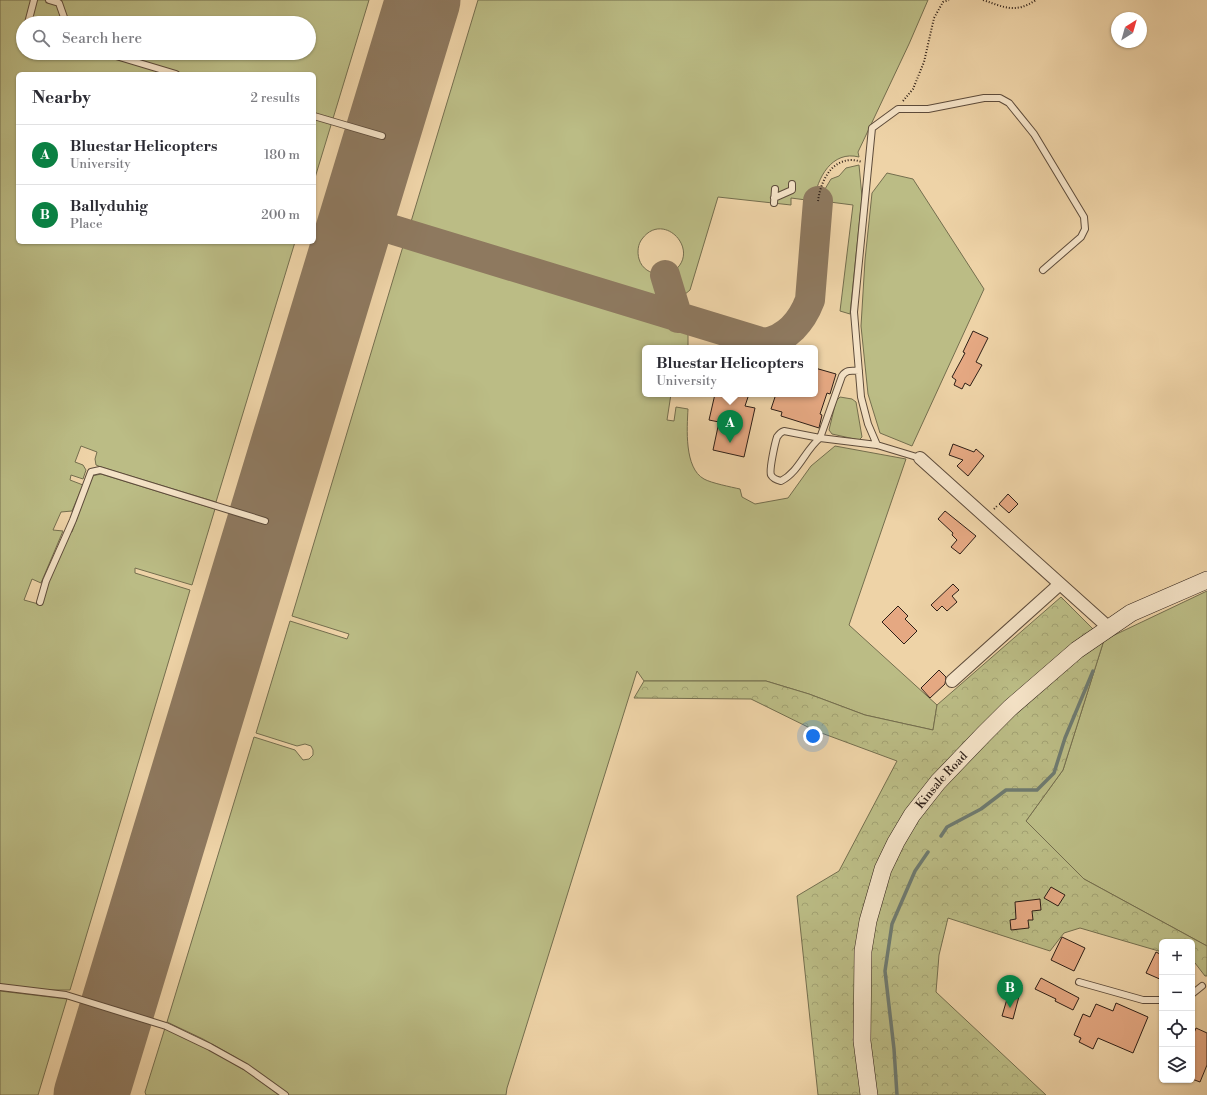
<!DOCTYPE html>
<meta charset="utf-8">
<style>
body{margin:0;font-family:"Libre Bodoni",serif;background:#f2f2f3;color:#2b2b33}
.controls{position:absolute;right:12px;bottom:12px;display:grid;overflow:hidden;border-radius:6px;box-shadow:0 1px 3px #0004}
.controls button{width:36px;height:36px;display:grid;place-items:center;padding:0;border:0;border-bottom:1px solid #e1e1e2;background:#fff;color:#2b2b33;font:20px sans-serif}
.compass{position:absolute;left:1111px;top:12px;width:36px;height:36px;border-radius:50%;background:#fff;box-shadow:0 1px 3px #0004;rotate:37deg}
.you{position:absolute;left:813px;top:736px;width:14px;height:14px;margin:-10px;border:3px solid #fff;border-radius:50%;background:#1a73e8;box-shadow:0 0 0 6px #1a73e833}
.badge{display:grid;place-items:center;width:26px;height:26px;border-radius:50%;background:#0b8043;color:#fff;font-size:13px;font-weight:700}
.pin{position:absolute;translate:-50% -33px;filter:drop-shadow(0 1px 2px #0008)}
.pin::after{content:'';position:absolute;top:21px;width:14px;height:12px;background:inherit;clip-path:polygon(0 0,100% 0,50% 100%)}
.popup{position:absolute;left:642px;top:345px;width:176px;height:52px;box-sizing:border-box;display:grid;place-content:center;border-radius:6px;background:#fff;filter:drop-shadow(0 1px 3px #0005);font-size:13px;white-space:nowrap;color:#7c7c81}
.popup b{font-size:15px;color:#2b2b33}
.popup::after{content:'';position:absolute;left:50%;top:100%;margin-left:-8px;border:8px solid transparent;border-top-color:#fff}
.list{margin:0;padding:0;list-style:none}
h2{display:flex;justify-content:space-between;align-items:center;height:52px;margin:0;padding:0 16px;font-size:17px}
h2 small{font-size:13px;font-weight:400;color:#7c7c81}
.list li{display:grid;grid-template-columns:26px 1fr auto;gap:12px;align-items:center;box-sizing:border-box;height:60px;padding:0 16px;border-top:1px solid #e1e1e2}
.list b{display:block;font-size:15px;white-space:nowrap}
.list p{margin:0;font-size:13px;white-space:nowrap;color:#7c7c81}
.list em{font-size:13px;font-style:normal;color:#7c7c81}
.icon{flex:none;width:22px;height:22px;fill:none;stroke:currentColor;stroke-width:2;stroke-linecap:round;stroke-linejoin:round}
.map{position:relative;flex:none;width:1207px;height:1095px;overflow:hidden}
.search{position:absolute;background:#fff;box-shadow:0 1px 3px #0004;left:16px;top:16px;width:300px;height:44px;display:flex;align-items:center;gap:10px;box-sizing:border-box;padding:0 14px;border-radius:22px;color:#7c7c81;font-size:15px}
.panel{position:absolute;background:#fff;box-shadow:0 1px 3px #0004;left:16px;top:72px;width:300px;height:172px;border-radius:6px}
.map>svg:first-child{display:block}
.green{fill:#bbbc85;stroke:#746e4e;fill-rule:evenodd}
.forest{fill:url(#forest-crowns);stroke:#746e4e}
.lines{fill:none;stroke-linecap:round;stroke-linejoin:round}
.stream{stroke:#6e7a70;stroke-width:3.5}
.taxiway{stroke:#8e795f;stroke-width:30}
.runway{stroke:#8e795f;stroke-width:75}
.building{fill:#e5a882;stroke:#2e1f17}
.service-casing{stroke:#5e4c3b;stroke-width:8}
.minor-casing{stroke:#5e4c3b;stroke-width:14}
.secondary-casing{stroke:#2e1f17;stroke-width:18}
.path{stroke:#2e1f17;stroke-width:2;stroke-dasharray:1 2;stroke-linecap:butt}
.service{stroke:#f4e2c6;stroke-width:6}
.minor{stroke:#f4e2c6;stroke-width:12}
.secondary{stroke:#f4e2c6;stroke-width:17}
.labels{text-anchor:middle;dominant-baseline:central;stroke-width:4;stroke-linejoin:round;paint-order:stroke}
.street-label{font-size:12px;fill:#2e1f17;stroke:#f4e2c6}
</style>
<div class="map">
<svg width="1207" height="1095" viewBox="0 0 1207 1095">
<defs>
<pattern id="forest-crowns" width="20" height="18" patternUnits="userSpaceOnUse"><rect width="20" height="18" fill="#bbbc85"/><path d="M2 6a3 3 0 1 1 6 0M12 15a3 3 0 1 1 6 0" fill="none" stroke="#a1a172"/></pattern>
</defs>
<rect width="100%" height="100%" fill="#eed3a7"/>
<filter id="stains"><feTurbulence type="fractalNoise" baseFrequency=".005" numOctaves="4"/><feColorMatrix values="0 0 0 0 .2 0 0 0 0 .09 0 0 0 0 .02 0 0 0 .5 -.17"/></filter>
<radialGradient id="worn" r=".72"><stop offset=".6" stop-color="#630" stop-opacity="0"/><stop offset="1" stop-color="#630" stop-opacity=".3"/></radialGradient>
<!-- green -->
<path class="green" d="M 0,0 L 369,0 L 314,181 L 314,74 L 18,74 L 18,242 L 295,242 L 216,502 L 101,467 L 96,465 L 95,459 L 97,452 L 81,446 L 75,462 L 83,465 L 86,470 L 83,479 L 71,475 L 70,480 L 83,485 L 72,511 L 61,512 L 53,530 L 63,531 L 41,583 L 32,579 L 24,600 L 42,605 L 48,583 L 70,531 L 72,532 L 92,476 L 101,474 L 215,509 L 192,585 L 135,568 L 135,573 L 190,590 L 70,990 L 51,990 L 0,986 ZM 23,23 L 309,23 L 309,53 L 23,53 Z
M 478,0 L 928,0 L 909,44 L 858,152 L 859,157 C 832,150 817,178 814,201 L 791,198 L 791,205 L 718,197 L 690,290 L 678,300 L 671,273 C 704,253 664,209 642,239 C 638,244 637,252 639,259 C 642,269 650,273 660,275 L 662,280 L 669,302 L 662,304 L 410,225 Z
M 859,165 L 862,197 L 850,314 L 840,311 L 853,205 L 822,201 L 825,189 L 831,179 L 839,176 L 846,168 Z
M 887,173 L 913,179 L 984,289 L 912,446 L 880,433 L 868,394 L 861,326 L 865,260 L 872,193 Z
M 404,243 L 688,331 L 688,348 L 645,348 L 645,394 L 671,394 L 667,420 L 674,421 L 676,407 L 688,409 C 687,428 684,468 704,479 C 711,483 731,487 740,489 L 742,497 L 755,504 L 788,498 L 811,466 L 835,446 L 906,459 L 849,625 L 937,705 L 933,730 L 865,715 L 809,694 L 766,681 L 644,681 L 637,671 L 507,1088 L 506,1095 L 289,1095 L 235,1057 L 203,1039 L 167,1022 L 254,737 L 295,750 L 303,760 L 309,759 L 313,755 L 313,750 L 311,746 L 305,744 L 297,746 L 256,733 L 290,621 L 347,639 L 349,634 L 292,616 Z
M 840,397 L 852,399 L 856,402 L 862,437 L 859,440 L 832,434 L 829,430 L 836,401 Z
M 1207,591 L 1207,946 L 1084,879 L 1026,821 L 1063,770 L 1104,640 Z
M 0,991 L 67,999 L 38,1095 L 0,1095 Z
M 165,1028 L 214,1052 L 251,1074 L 279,1095 L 146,1095 L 145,1092 Z"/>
<!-- forest -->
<path class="forest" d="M 1061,597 L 1104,640 L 1063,770 L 1026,821 L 1084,879 L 1207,946 L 1207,976 L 1205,976 L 1195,963 L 1192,962 L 1192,942 L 1162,942 L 1162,952 L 1080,928 L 1064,933 L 1050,951 L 948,918 L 939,955 L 936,992 L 1046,1095 L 818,1095 L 797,896 L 839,871 L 897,761 L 816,731 L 751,699 L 634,698 L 644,681 L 766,681 L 809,694 L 865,715 L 933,730 L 937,705 Z"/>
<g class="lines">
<!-- stream -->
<path class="stream" d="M 941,836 L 947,827 L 981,809 L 1006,790 L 1037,790 L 1054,773 L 1065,738 L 1093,671
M 897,1095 L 894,1049 L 885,971 L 892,924 L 915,871 L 928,852"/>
<!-- taxiway -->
<path class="taxiway" d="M 365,191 C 369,208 372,215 384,227
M 349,246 C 361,233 366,229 384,227 L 764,343 C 787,339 802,321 810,300 L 818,201
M 665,275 L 678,318
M 100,1065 L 108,1095"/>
<!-- runway -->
<path class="runway" d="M 91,1095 L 423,0"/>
</g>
<!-- building -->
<path class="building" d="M 973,331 L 988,338 L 976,362 L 982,365 L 970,386 L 965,383 L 962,389 L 954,385 L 956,380 L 952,377 L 965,353 L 963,352 Z
M 815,368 L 836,374 L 830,394 L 827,393 L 820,414 L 822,415 L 819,428 L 781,416 L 782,412 L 771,409 L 776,394 L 815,394 Z
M 715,394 L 749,394 L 745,406 L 755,408 L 744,457 L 713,450 L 719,422 L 709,420 Z
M 953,444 L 974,452 L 976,449 L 984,456 L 968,476 L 957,466 L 963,460 L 949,455 Z
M 1008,494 L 1018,504 L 1009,513 L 999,504 Z
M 945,511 L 976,536 L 960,554 L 951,547 L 957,540 L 952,535 L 953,533 L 938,519 Z
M 953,584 L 959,590 L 952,596 L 957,602 L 947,611 L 942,606 L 937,611 L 931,605 Z
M 898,606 L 908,616 L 905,619 L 917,631 L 904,644 L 882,622 Z
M 939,670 L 946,677 L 945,684 L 930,698 L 921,688 Z
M 1051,887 L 1065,895 L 1058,906 L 1044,898 Z
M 1040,899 L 1041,910 L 1032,911 L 1033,920 L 1028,920 L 1029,928 L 1011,930 L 1010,920 L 1016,919 L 1015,902 Z
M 1062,937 L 1085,948 L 1074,971 L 1051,960 Z
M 1156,952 L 1162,955 L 1162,980 L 1146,973 Z
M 1041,978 L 1079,998 L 1073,1010 L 1055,1001 L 1056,999 L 1035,989 Z
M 1012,982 L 1022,985 L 1013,1019 L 1002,1016 Z
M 1116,1003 L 1148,1017 L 1133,1053 L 1098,1038 L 1093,1049 L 1079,1042 L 1081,1038 L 1074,1035 L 1083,1014 L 1090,1017 L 1096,1004 L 1113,1011 Z
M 1196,1028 L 1207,1033 L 1207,1065 L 1200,1082 L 1192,1079 L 1192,1038 Z"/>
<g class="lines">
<defs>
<path id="service" d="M 49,0 L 59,3 L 66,23
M 28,23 L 34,0
M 106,53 L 176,74
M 314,116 L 382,136
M 774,198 L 792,190 L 792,184
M 774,203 L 775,189
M 859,371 C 852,371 847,369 842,376 L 820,438 C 805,450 799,472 781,481 C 777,480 773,479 771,475 C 769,470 775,443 777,437 C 779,434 781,432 784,431 L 820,438 L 877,445 L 920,458
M 877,445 L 868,424 L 861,397 L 854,312 L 872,128 L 898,109 L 928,109 L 984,98 L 1000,98 L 1009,103 L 1034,134 L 1084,217 L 1085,229 L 1081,237 L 1043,270
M 40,602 L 46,581 L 73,520 L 91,472 L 100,470 L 265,521
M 1079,982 L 1143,1000 L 1162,1000
M 0,987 L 66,995 L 166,1026 L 210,1047 L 246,1067 L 285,1095
M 1192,994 L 1202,986"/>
<path id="minor" d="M 920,458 L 1108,627
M 952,681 L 1060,584"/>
<g id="secondary">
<path id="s1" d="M 869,1095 L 862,1041 L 863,951 L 868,921 L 883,869 L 896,842 L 912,815 L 938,782 L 984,734 L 1010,708 L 1077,650 L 1131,613 L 1207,580"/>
</g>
</defs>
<!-- service casing -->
<use href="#service" class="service-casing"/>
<!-- minor casing -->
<use href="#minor" class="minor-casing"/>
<!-- secondary casing -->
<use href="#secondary" class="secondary-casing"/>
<!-- path -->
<path class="path" d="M 983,0 C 1004,7 1015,14 1036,0
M 903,101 L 913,89 L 924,62 L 934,18 L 943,2 L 949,0
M 818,201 C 821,178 835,153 862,162
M 994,509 L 998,505"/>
<!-- service -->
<use href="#service" class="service"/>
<!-- minor -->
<use href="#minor" class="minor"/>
<!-- secondary -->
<use href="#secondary" class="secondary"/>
</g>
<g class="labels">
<!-- street labels -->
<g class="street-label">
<text stroke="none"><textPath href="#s1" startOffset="336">Kinsale Road</textPath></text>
</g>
</g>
<rect width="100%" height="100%" filter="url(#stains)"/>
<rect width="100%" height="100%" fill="url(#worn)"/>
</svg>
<div class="controls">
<button>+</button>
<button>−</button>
<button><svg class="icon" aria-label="locate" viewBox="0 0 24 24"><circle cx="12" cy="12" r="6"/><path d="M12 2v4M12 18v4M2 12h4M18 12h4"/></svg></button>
<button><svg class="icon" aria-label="layers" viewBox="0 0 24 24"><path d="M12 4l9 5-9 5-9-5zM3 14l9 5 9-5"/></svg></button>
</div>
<svg class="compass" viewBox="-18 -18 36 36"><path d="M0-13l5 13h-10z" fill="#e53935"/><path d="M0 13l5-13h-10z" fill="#7c7c81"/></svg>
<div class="you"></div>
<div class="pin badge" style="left:730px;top:443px">A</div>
<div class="popup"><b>Bluestar Helicopters</b>University</div>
<div class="pin badge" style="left:1010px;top:1008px">B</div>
<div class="search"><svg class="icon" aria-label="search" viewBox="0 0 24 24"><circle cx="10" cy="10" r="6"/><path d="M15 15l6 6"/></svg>Search here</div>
<section class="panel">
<h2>Nearby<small>2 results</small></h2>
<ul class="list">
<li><span class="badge">A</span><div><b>Bluestar Helicopters</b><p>University</p></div><em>180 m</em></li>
<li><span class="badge">B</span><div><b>Ballyduhig</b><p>Place</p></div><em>200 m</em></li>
</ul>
</section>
</div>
